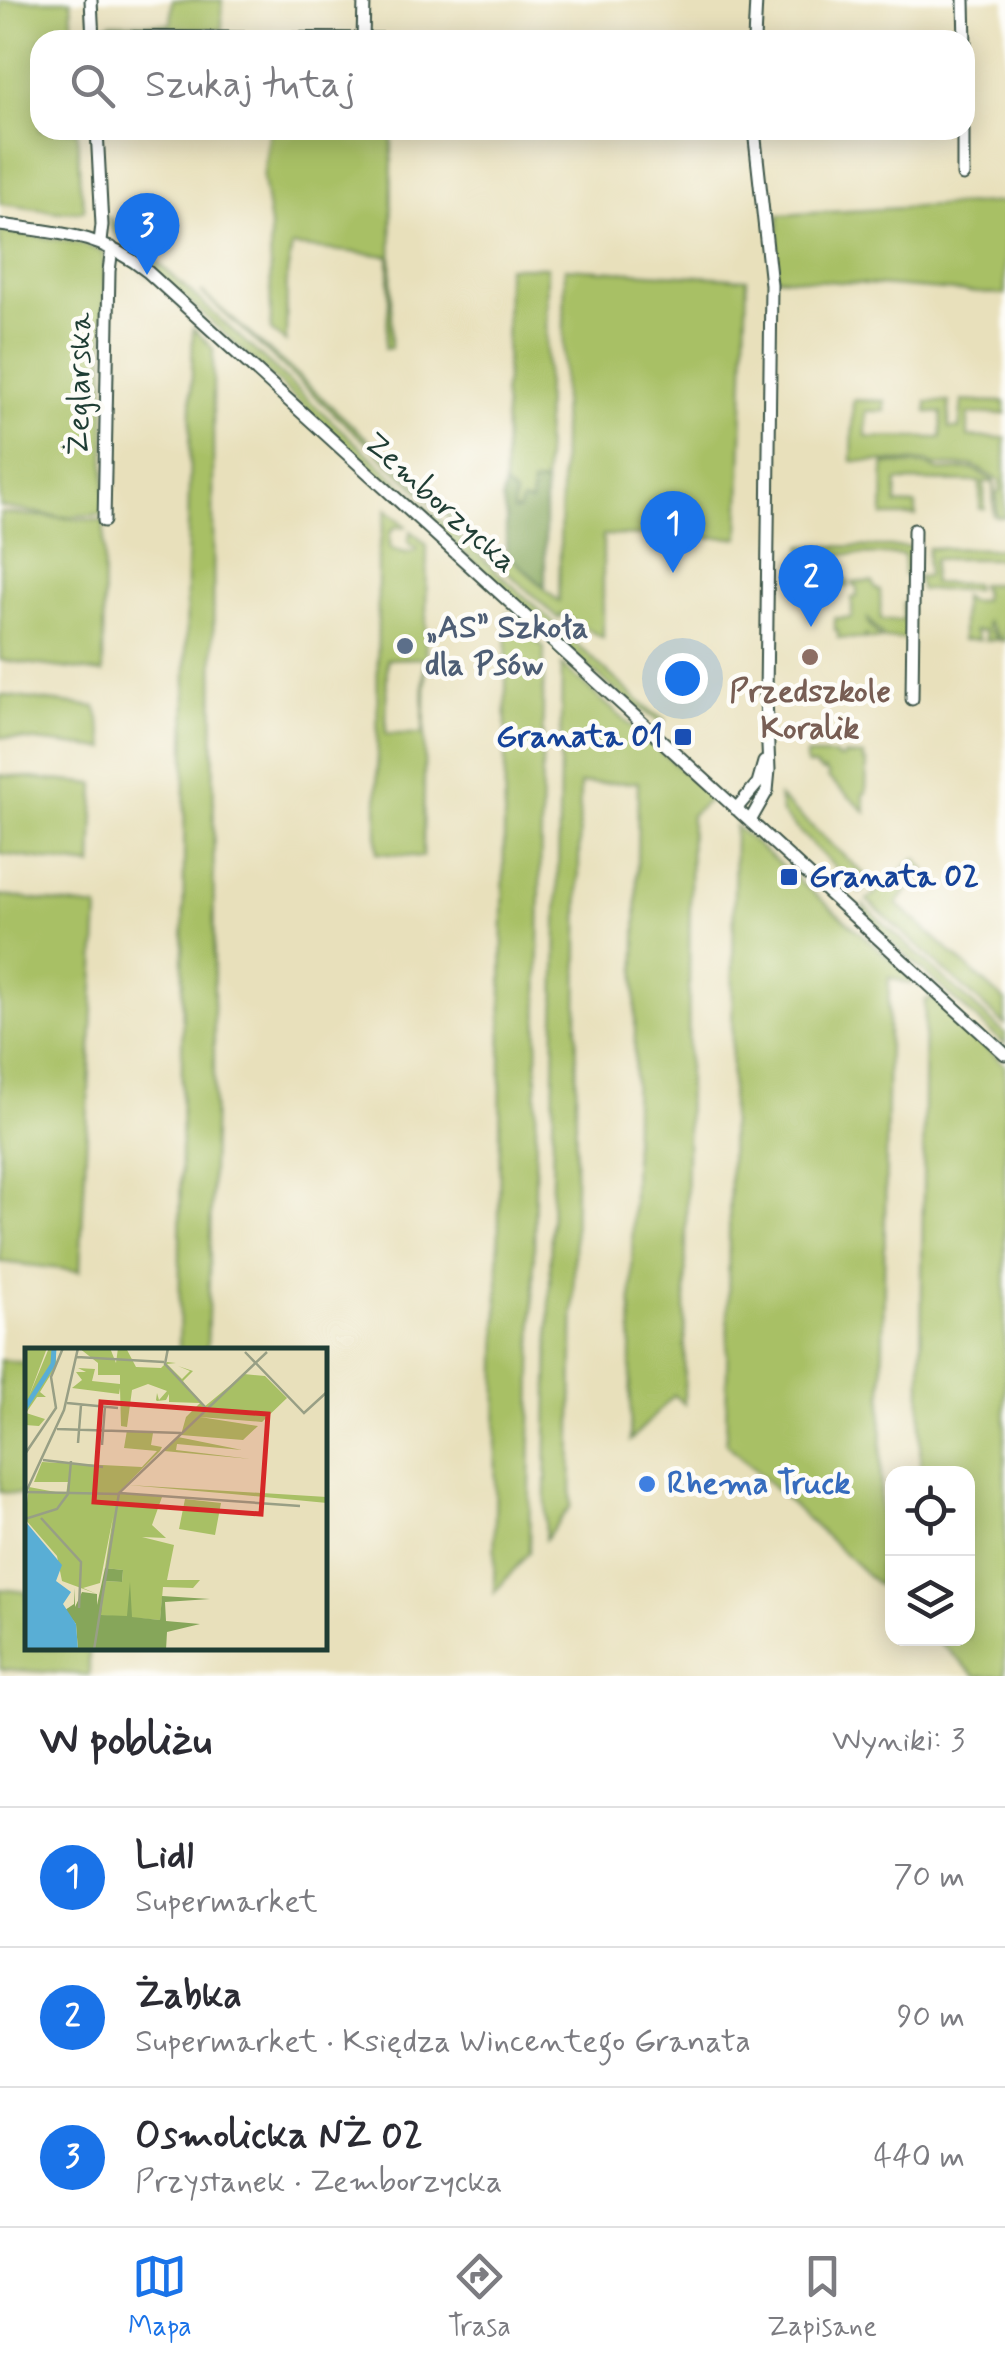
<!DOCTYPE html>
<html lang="pl">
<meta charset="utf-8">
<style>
body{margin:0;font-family:Mynerve,sans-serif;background:#f7f7f7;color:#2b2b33}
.controls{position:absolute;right:30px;bottom:30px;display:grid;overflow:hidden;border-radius:20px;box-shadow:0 5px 25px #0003}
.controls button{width:90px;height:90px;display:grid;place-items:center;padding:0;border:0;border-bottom:2px solid #e1e1e2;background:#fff;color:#2b2b33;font:50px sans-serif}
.you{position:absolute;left:682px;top:678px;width:35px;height:35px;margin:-25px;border:8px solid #fff;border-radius:50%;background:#1a73e8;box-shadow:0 0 0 15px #1a73e833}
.badge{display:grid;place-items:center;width:65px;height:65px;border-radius:50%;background:#1a73e8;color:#fff;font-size:32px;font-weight:700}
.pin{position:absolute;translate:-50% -82px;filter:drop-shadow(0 2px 5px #0008)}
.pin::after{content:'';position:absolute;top:52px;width:35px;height:30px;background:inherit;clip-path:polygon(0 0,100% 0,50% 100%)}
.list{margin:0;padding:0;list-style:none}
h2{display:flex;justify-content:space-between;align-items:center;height:130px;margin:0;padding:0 40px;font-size:42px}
h2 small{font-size:32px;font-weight:400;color:#7c7c81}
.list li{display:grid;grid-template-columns:65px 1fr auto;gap:30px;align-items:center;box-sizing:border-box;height:140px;padding:0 40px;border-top:2px solid #e1e1e2}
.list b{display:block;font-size:38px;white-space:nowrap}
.list p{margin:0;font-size:32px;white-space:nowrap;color:#7c7c81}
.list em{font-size:32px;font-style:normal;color:#7c7c81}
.icon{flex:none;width:55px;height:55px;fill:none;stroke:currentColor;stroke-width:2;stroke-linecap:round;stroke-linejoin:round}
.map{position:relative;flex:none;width:1005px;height:1676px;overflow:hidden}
.search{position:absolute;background:#fff;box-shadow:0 5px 25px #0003;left:30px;right:30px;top:30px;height:110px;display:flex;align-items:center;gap:25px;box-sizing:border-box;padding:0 35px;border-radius:30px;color:#7c7c81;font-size:38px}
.sheet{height:550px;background:#fff}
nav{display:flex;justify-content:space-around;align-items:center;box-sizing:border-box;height:140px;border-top:2px solid #e1e1e2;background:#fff;font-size:28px;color:#7c7c81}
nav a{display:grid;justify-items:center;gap:5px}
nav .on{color:#1a73e8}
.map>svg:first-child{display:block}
.green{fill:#a8c065;stroke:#647e4c;stroke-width:2.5;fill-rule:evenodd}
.forest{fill:#86a65a;stroke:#527247;stroke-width:2.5}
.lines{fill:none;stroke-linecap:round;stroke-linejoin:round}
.minor-casing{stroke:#3d5548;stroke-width:15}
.minor{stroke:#fff;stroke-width:11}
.service-dot{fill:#5c6f8a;stroke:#fdfcf7;stroke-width:4}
.education-dot{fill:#8d6e63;stroke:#fdfcf7;stroke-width:4}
.transit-dot{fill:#1a4fb4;stroke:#fdfcf7;stroke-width:4}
.shop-dot{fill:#3f7fe0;stroke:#fdfcf7;stroke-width:4}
.labels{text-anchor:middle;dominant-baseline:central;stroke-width:9;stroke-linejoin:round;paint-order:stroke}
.street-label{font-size:32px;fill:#1f3d34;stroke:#fdfcf7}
.service-label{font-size:32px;font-weight:bold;fill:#4e5e75;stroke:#fdfcf7;text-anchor:start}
.education-label{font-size:32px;font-weight:bold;fill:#785e54;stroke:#fdfcf7}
.transit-label{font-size:32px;font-weight:bold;fill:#164399;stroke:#fdfcf7;text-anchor:end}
.shop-label{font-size:32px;font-weight:bold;fill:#366cbe;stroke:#fdfcf7;text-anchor:start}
.inset-river{fill:none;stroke:#59aed5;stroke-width:5}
.inset-road{fill:none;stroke:#989f85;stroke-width:2.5}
.view{fill:#d62828;fill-opacity:0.15;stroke:#d62828;stroke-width:5}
.inset-edge{fill:none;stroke:#1f3d34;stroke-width:5}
</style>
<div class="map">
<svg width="1005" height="1676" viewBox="0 0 1005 1676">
<rect width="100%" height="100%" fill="#fdfcf7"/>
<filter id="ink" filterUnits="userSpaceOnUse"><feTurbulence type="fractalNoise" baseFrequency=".01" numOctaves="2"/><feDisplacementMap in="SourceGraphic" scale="20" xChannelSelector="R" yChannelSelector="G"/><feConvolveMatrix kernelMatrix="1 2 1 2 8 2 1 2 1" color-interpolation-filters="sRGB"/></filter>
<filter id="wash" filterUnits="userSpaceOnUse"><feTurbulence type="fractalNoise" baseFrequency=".0048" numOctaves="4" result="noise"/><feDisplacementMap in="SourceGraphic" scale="40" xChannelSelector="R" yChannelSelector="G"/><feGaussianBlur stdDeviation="2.25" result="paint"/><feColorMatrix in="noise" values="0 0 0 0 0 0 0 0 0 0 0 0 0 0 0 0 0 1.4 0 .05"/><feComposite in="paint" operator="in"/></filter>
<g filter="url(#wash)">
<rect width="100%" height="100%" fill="#e8e0bb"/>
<!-- green -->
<path class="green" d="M 0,0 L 71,0 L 73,40 L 40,40 L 40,130 L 77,130 L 80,185 L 85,208 L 82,211 L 58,212 L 0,204 Z
M 172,0 L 222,0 L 222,30 L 109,26 L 110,23 L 171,24 Z
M 270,130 L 392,130 L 391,348 L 385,349 L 389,300 L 389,256 L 292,246 L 287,274 L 286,342 L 271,331 L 270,226 L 263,178 Z
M 1005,202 L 1005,295 L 775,277 L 779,215 Z
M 108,217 L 650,711 L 665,720 L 663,724 L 627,700 L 601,678 L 124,242 L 111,228 Z
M 0,231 L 74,242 L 104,252 L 105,514 L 62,517 L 0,507 Z
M 507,267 L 547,267 L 545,482 L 539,484 L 531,504 L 513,512 L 515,495 L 504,486 L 505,407 L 503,393 L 506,380 Z
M 565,268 L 747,279 L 739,538 L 603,535 L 603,638 L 561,614 L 559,619 L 201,292 L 286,365 L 505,564 L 506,553 L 559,602 Z
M 193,328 L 213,349 L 214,1096 L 207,1351 L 179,1351 L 187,567 Z
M 853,400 L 885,401 L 885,411 L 866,411 L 866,437 L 941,438 L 942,413 L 927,412 L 927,402 L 949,402 L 949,428 L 959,429 L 962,401 L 1005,402 L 1005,414 L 968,414 L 968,437 L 1005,438 L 1005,517 L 997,517 L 997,493 L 1000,491 L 1000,481 L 974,466 L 935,466 L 928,462 L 852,461 Z
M 884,464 L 927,465 L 939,471 L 973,469 L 994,481 L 994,517 L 993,482 L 984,482 L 985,509 L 980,509 L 980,482 L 897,481 L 896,504 L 916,505 L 916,516 L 883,516 Z
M 387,509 L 406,526 C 403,527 400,527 396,527 C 387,530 390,543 391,549 L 406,553 L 416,551 L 417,548 L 411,546 L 408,541 L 411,531 L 427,545 L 423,857 L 377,853 L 378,552 ZM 424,658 L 423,734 L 386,734 L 387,659 Z
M 0,513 L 104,521 L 103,673 L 0,660 Z
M 802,546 L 911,547 L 911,575 L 904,575 L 904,555 L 809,554 L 808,581 L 848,581 L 848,587 L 802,586 Z
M 928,548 L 1005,549 L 1005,559 L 934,559 L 932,583 L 975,584 L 975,590 L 921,590 L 917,577 L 927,576 Z
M 853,582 L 872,582 L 875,588 L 880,591 L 881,620 L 903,620 L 903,604 L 906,604 L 906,609 L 910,609 L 909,639 L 885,639 L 868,619 L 868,623 L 881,639 L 867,639 L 866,634 L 865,639 L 838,638 L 838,631 L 835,630 L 835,618 L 852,618 L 852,598 L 857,597 L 857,586 L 853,585 Z
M 980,584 L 1005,584 L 1005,641 L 1002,641 L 987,622 L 986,626 L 998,640 L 986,640 L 985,631 L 974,631 L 980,640 L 962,640 L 962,597 L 969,602 L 983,600 L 983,589 L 980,588 Z
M 507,613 L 544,648 L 529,1552 L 494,1593 Z
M 562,665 L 712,797 L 691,815 L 684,1404 L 674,1395 L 630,1441 L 638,782 L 580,784 L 571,1506 L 545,1539 Z
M 0,695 L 96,707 L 106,749 L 0,737 Z
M 806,755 L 836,755 L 837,758 L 843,758 L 844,755 L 864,756 L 864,762 L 867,762 L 866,793 L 863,794 L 866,812 L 827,777 L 829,775 L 824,770 L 822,772 L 815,766 L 806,765 Z
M 0,775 L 95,784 L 92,866 L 0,854 Z
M 779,797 L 873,882 L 860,893 L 782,814 Z
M 735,826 L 913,978 L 910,984 L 889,977 L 879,1586 L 726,1443 Z
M 916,858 L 926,871 L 916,879 L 897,904 L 1005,1001 L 1005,1025 L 867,900 Z
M 0,895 L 98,908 L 80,1271 L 0,1262 Z
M 863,905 L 1005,1034 L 1005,1045 L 867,920 L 863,914 Z
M 933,998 L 1005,1065 L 1005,1676 L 976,1676 L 936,1639 L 968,1638 L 968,1474 L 920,1473 L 925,1000 Z
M 0,1360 L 27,1363 L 27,1495 L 0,1492 Z
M 0,1589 L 27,1592 L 28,1648 L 89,1649 L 89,1675 L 0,1669 Z"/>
<!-- forest -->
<path class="forest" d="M 545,482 L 545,587 L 506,553 L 506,518 L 502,499 L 504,486 L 515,495 L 513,511 L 518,511 L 522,501 L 531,503 L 532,484 Z"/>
</g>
<g filter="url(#ink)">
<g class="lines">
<defs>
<path id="minor" d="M 91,0 L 93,40
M 964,0 L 965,45
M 93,37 L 391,39
M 363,40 L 364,0
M 754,40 L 756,0
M 97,130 L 102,225 L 100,242
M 963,175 L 963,130
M 0,225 C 58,233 100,233 148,272 L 1005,1054
M 104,521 L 109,271 L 112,248
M 912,699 L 914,530
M 736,809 L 758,783 L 764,762
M 750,821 L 767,791 L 769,770 L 766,698 L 771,285 L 754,130"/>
</defs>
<!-- minor casing -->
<use href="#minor" class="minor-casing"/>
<!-- minor -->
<use href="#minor" class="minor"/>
</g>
</g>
<!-- markers -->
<circle class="service-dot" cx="405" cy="646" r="10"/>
<circle class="education-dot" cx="810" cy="657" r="10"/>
<g class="transit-dot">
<rect x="673" y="727" width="20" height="20" rx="5"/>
<rect x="779" y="867" width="20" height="20" rx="5"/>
</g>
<circle class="shop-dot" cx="647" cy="1484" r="10"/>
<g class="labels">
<!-- street labels -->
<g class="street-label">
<text transform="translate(80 384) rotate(-89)">Żeglarska</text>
<text transform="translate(440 503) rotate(42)">Zemborzycka</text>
</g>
<!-- service labels -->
<g class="service-label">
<text x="425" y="628">„AS” Szkoła<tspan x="425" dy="37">dla Psów</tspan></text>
</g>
<!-- education labels -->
<g class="education-label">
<text x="810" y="692">Przedszkole<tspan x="810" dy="37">Koralik</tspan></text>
</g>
<!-- transit labels -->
<g class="transit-label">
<text x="663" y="737">Granata 01</text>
<text x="809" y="877" text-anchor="start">Granata 02</text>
</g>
<!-- shop labels -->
<g class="shop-label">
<text x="667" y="1484">Rhema Truck</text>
</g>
</g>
<!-- overview -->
<g transform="translate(25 1348)">
<rect width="302" height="302" fill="#e8e0bb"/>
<path d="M 0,0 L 22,0 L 4,48 L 24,0 L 31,0 L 31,18 L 15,44 L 21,49 L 12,49 L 1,65 L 20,71 L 14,78 L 0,77 ZM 54,0 L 85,0 L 91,15 L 93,0 L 101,0 L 111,19 L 136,20 L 142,14 L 151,15 L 142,16 L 157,31 L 165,23 L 153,18 L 168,23 L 158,33 L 179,59 L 219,26 L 240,28 L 262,50 L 237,74 L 175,69 L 233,78 L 218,92 L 156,87 L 161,69 L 175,55 L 144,54 L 144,46 L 141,52 L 132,53 L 131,52 L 132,45 L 134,52 L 142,43 L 123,36 L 107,42 L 102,79 L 96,78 L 95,40 L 94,46 L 47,40 L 57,32 L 51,24 L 61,24 L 53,20 L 70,21 L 67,33 L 95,36 L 95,27 L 73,27 L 73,15 ZM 102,82 L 128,85 L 126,97 L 137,99 L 135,103 L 94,144 L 137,149 L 127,177 L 141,190 L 117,189 L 149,197 L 142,232 L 175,232 L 168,240 L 138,239 L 135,272 L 75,267 L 79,233 L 97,234 L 98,222 L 80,220 L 88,169 L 75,235 L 58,240 L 72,246 L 37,233 L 32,208 L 0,171 L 4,139 L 41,146 L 43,134 L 9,134 L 17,114 L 117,119 L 132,103 L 99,100 ZM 153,89 L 217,102 L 152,96 L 151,102 L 226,111 L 139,103 ZM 103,137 L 302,149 L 302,155 L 207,146 ZM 160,151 L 196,155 L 190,187 L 154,181 Z" fill="#a8c065"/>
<path d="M 80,220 L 98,222 L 97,234 L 79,233 L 76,267 L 102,268 L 105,234 L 107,269 L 135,272 L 137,248 L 185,251 L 140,254 L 141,273 L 175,276 L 142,284 L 141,302 L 53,302 L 51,276 L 40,262 L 49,256 L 50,240 L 50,259 L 57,244 L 72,246 L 72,257 Z" fill="#86a65a"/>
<path d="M 0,173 L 37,217 L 31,233 L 46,244 L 38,256 L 51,276 L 53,302 L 0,302 Z" fill="#59aed5"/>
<path class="inset-river" d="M 0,60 L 28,16 L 29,0"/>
<path class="inset-road" d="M 143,0 L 140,16 L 182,61M 220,4 L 279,65 L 303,43M 52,9 L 139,14M 42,55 L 93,60M 32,81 L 156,85M 53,95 L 56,57M 77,97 L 80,58M 0,106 L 31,60 L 26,29 L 38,0M 18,112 L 78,119M 0,144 L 94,146M 1,144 L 39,62 L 53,0M 94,145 L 275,158M 16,170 L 56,214 L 54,260M 0,171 L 32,161 L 43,146 L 46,113M 69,302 L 94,145 L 242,4"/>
<path class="view" d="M 76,54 L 243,66 L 236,166 L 69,154 Z"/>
<rect width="302" height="302" class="inset-edge"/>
</g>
</svg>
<div class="controls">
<button><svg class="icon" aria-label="locate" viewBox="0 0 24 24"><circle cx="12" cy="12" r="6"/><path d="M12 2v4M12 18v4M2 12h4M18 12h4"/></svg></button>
<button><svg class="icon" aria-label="layers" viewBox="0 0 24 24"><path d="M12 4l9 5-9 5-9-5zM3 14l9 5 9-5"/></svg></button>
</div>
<div class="you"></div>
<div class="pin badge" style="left:673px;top:573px">1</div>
<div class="pin badge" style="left:811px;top:627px">2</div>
<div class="pin badge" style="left:147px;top:275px">3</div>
<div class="search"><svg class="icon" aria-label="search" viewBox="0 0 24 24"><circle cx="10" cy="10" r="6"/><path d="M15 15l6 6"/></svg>Szukaj tutaj</div>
</div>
<section class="sheet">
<h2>W pobliżu<small>Wyniki: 3</small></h2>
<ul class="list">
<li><span class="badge">1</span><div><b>Lidl</b><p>Supermarket</p></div><em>70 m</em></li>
<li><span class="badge">2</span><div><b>Żabka</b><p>Supermarket · Księdza Wincentego Granata</p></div><em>90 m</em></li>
<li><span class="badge">3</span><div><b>Osmolicka NŻ 02</b><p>Przystanek · Zemborzycka</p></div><em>440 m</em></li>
</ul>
</section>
<nav>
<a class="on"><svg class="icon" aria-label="map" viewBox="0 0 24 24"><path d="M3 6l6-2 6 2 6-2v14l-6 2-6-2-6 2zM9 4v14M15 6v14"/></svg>Mapa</a>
<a><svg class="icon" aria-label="directions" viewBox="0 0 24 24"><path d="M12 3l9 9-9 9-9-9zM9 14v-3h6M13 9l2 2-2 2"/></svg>Trasa</a>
<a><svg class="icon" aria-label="saved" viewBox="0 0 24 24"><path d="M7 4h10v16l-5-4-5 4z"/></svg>Zapisane</a>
</nav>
